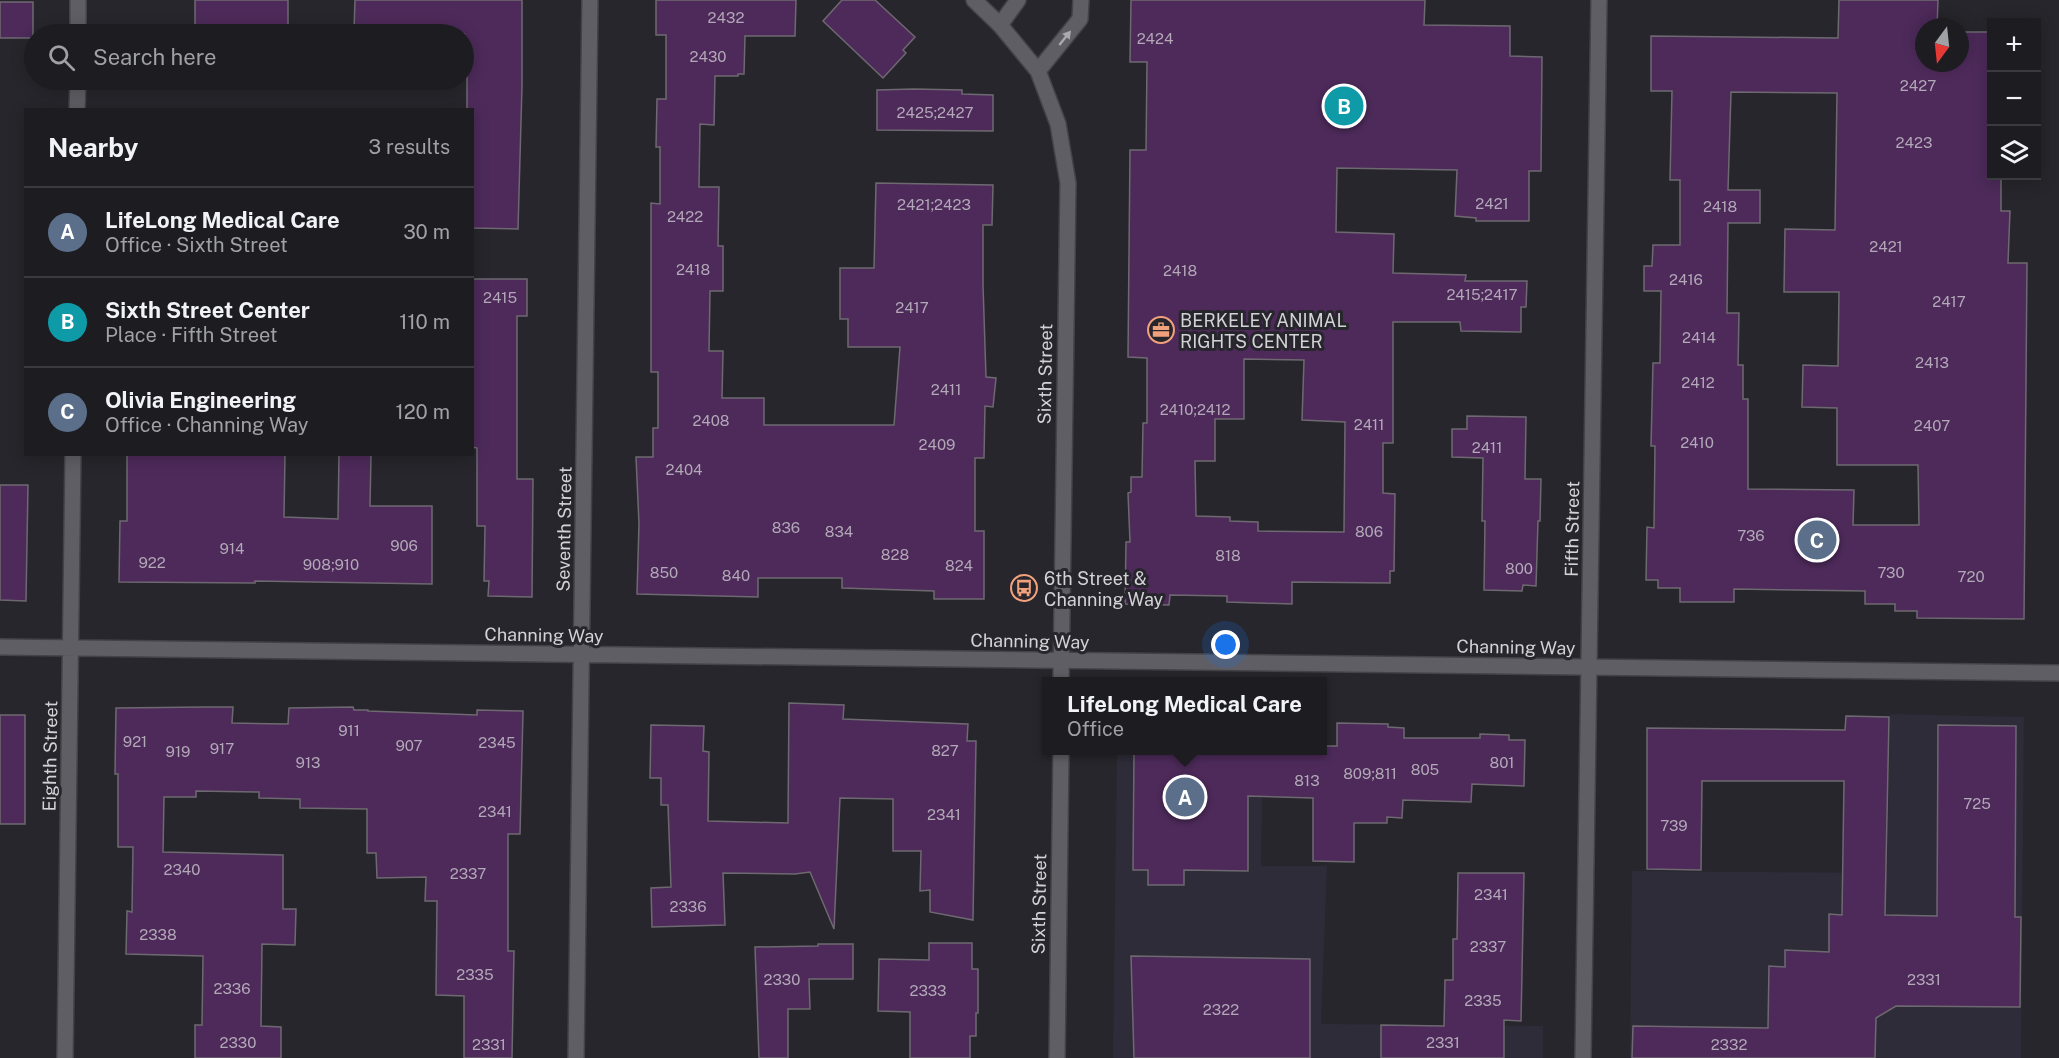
<!DOCTYPE html>
<meta charset="utf-8">
<style>
body{margin:0;font-family:"Public Sans",sans-serif;background:#25252a;color:#f1f3f6}
.controls{position:absolute;right:18px;top:18px;display:grid;overflow:hidden;border-radius:0px;box-shadow:0 3px 15px #0003}
.controls button{width:54px;height:54px;display:grid;place-items:center;padding:0;border:0;border-bottom:2px solid #3b3a3f;background:#1d1c21;color:#f1f3f6;font:30px sans-serif}
.compass{position:absolute;left:1915px;top:18px;width:54px;height:54px;border-radius:50%;background:#1d1c21;box-shadow:0 3px 15px #0003;rotate:195deg}
.you{position:absolute;left:1226px;top:645px;width:21px;height:21px;margin:-15px;border:4px solid #fff;border-radius:50%;background:#1a73e8;box-shadow:0 0 0 9px #1a73e833}
.badge{display:grid;place-items:center;width:39px;height:39px;border-radius:50%;background:#f1a17c;color:#fff;font-size:20px;font-weight:700}
.pin{position:absolute;translate:-50% -50%;border:3px solid #fff;box-shadow:0 2px 6px #0006}
.popup{position:absolute;left:1042px;top:677px;width:285px;height:78px;box-sizing:border-box;display:grid;place-content:center;border-radius:0px;background:#1d1c21;filter:drop-shadow(0 2px 4px #0005);font-size:20px;white-space:nowrap;color:#a0a1a5}
.popup b{font-size:22px;color:#f1f3f6}
.popup::after{content:'';position:absolute;left:50%;top:100%;margin-left:-12px;border:12px solid transparent;border-top-color:#1d1c21}
.list{margin:0;padding:0;list-style:none}
h2{display:flex;justify-content:space-between;align-items:center;height:78px;margin:0;padding:0 24px;font-size:26px}
h2 small{font-size:20px;font-weight:400;color:#a0a1a5}
.list li{display:grid;grid-template-columns:39px 1fr auto;gap:18px;align-items:center;box-sizing:border-box;height:90px;padding:0 24px;border-top:2px solid #3b3a3f}
.list b{display:block;font-size:22px;white-space:nowrap}
.list p{margin:0;font-size:20px;white-space:nowrap;color:#a0a1a5}
.list em{font-size:20px;font-style:normal;color:#a0a1a5}
.icon{flex:none;width:33px;height:33px;fill:none;stroke:currentColor;stroke-width:2;stroke-linecap:round;stroke-linejoin:round}
.map{position:relative;flex:none;width:2059px;height:1058px;overflow:hidden}
.search{position:absolute;background:#1d1c21;box-shadow:0 3px 15px #0003;left:24px;top:24px;width:450px;height:66px;display:flex;align-items:center;gap:15px;box-sizing:border-box;padding:0 21px;border-radius:33px;color:#a0a1a5;font-size:22px}
.panel{position:absolute;background:#1d1c21;box-shadow:0 3px 15px #0003;left:24px;top:108px;width:450px;height:348px;border-radius:0px}
.map>svg:first-child{display:block}
.built{fill:#2e2c38}
.building{fill:#4d2a5a;stroke:#6e6970;stroke-width:1.5;fill-rule:evenodd}
.lines{fill:none;stroke-linecap:round;stroke-linejoin:round}
.minor-casing{stroke:#434246;stroke-width:18}
.tertiary-casing{stroke:#434246;stroke-width:18}
.minor{stroke:#5f5e65;stroke-width:15}
.tertiary{stroke:#5f5e65;stroke-width:15}
.oneway{fill:#aaa9ae}
.labels{text-anchor:middle;dominant-baseline:central;stroke-width:6;stroke-linejoin:round;paint-order:stroke}
.number-label{font-size:15px;fill:#b2a8b7}
.poi-label{font-size:18px;fill:#d3d2d6;stroke:#27262c;text-anchor:start}
.street-label{font-size:18px;fill:#d3d2d6;stroke:#27262c}
</style>
<div class="map">
<svg width="2059" height="1058" viewBox="0 0 2059 1058">
<rect width="100%" height="100%" fill="#27262c"/>
<!-- built -->
<path class="built" d="M 1890,714 L 2024,717 L 2021,1058 L 1630,1058 L 1632,871 L 1887,873 Z
M 1117,751 L 1263,751 L 1261,866 L 1327,866 L 1321,1024 L 1543,1026 L 1543,1058 L 1113,1058 Z"/>
<!-- building -->
<path class="building" d="M 195,0 L 288,0 L 288,34 L 195,34 Z
M 355,0 L 522,0 L 522,86 L 518,229 L 472,228 L 472,110 L 467,110 L 467,43 L 464,43 L 464,34 L 345,34 L 345,31 L 354,31 Z
M 656,0 L 796,0 L 795,36 L 745,36 L 744,74 L 738,74 L 738,76 L 715,76 L 714,125 L 700,124 L 699,187 L 719,187 L 718,246 L 723,246 L 723,291 L 710,291 L 709,351 L 723,351 L 722,398 L 764,398 L 764,425 L 894,425 L 900,347 L 848,347 L 848,319 L 840,319 L 840,268 L 874,268 L 876,183 L 993,185 L 992,225 L 983,225 L 983,285 L 986,377 L 996,378 L 993,407 L 985,406 L 984,458 L 975,458 L 975,531 L 984,531 L 984,599 L 934,599 L 934,591 L 842,588 L 842,578 L 758,578 L 758,597 L 637,594 L 639,524 L 636,457 L 653,457 L 653,428 L 658,428 L 658,372 L 651,372 L 651,203 L 660,204 L 660,147 L 656,147 L 657,99 L 666,99 L 666,35 L 656,35 Z
M 842,0 L 875,0 L 915,37 L 903,50 L 906,53 L 883,78 L 823,21 Z
M 1131,0 L 1425,0 L 1424,25 L 1510,26 L 1510,56 L 1542,57 L 1541,171 L 1529,171 L 1529,221 L 1476,221 L 1476,218 L 1455,216 L 1457,170 L 1337,168 L 1336,232 L 1394,234 L 1393,273 L 1466,275 L 1465,281 L 1527,281 L 1526,307 L 1521,307 L 1521,332 L 1461,331 L 1460,322 L 1393,322 L 1393,443 L 1383,443 L 1383,493 L 1395,494 L 1394,571 L 1390,571 L 1390,583 L 1292,582 L 1292,604 L 1227,602 L 1227,596 L 1170,595 L 1169,605 L 1125,604 L 1126,542 L 1130,542 L 1128,493 L 1131,492 L 1131,477 L 1142,477 L 1143,423 L 1147,423 L 1147,358 L 1128,357 L 1130,150 L 1146,150 L 1147,62 L 1130,62 ZM 1244,359 L 1304,360 L 1302,420 L 1345,422 L 1344,532 L 1258,531 L 1258,522 L 1230,521 L 1230,517 L 1196,516 L 1195,461 L 1215,461 L 1215,419 L 1244,419 Z
M 1839,0 L 1938,0 L 1937,27 L 1924,27 L 1924,63 L 1960,63 L 1960,32 L 1992,32 L 1992,176 L 2001,176 L 2001,211 L 2010,211 L 2008,263 L 2027,263 L 2024,619 L 1917,618 L 1917,611 L 1895,611 L 1895,604 L 1865,604 L 1865,591 L 1734,589 L 1734,602 L 1680,602 L 1680,588 L 1658,588 L 1658,580 L 1646,580 L 1647,527 L 1654,528 L 1655,446 L 1651,446 L 1653,363 L 1660,363 L 1661,291 L 1644,291 L 1644,266 L 1652,266 L 1653,245 L 1680,245 L 1680,180 L 1670,180 L 1672,91 L 1651,91 L 1651,36 L 1838,38 ZM 1731,92 L 1837,93 L 1835,230 L 1785,229 L 1784,292 L 1839,292 L 1838,366 L 1803,365 L 1802,407 L 1837,408 L 1837,465 L 1918,465 L 1919,525 L 1853,525 L 1854,490 L 1748,489 L 1748,399 L 1743,399 L 1743,365 L 1738,365 L 1739,313 L 1727,313 L 1728,223 L 1760,223 L 1760,190 L 1728,190 Z
M 0,2 L 33,2 L 33,38 L 0,38 Z
M 345,80 L 399,80 L 399,84 L 345,84 Z
M 914,89 L 962,90 L 962,94 L 993,95 L 993,131 L 877,130 L 877,90 Z
M 472,279 L 527,279 L 527,316 L 517,316 L 517,479 L 533,479 L 532,597 L 488,596 L 489,581 L 484,581 L 485,526 L 477,526 L 477,448 L 472,447 Z
M 1467,416 L 1526,417 L 1525,479 L 1541,479 L 1540,521 L 1538,521 L 1536,586 L 1523,585 L 1522,591 L 1484,590 L 1485,521 L 1482,521 L 1483,458 L 1452,457 L 1452,429 L 1467,429 Z
M 127,454 L 285,454 L 284,517 L 338,519 L 339,454 L 371,454 L 370,506 L 432,506 L 432,584 L 255,581 L 255,583 L 119,582 L 120,521 L 127,521 Z
M 0,485 L 28,485 L 26,601 L 0,600 Z
M 789,703 L 844,705 L 843,719 L 968,724 L 967,741 L 976,741 L 973,920 L 930,912 L 930,890 L 920,891 L 921,851 L 893,851 L 893,799 L 840,798 L 834,929 L 810,872 L 795,874 L 723,873 L 725,925 L 652,927 L 651,888 L 671,887 L 668,805 L 661,805 L 661,778 L 650,778 L 651,725 L 704,726 L 703,751 L 709,752 L 708,821 L 788,823 Z
M 205,707 L 233,707 L 232,723 L 288,724 L 289,708 L 353,707 L 354,710 L 368,710 L 368,711 L 477,715 L 477,710 L 523,711 L 520,834 L 508,834 L 508,951 L 514,951 L 512,1058 L 464,1058 L 464,996 L 436,995 L 437,901 L 425,901 L 426,877 L 377,878 L 376,853 L 367,853 L 367,809 L 300,808 L 300,799 L 259,798 L 259,792 L 196,791 L 196,797 L 164,797 L 163,852 L 283,855 L 283,909 L 296,909 L 295,945 L 262,944 L 261,1026 L 281,1027 L 281,1058 L 195,1058 L 195,1025 L 202,1025 L 203,956 L 126,954 L 127,911 L 132,912 L 133,847 L 118,847 L 118,774 L 115,774 L 116,708 Z
M 0,715 L 25,715 L 25,824 L 0,824 Z
M 1846,716 L 1889,717 L 1885,915 L 1937,916 L 1938,725 L 2016,726 L 2015,917 L 2021,917 L 2020,1007 L 1896,1006 L 1876,1018 L 1875,1058 L 1632,1058 L 1633,1026 L 1768,1028 L 1769,966 L 1785,967 L 1785,950 L 1829,952 L 1829,914 L 1842,915 L 1844,781 L 1702,781 L 1701,870 L 1647,869 L 1647,728 L 1845,730 Z
M 1337,723 L 1388,724 L 1388,727 L 1404,728 L 1404,738 L 1480,738 L 1480,734 L 1509,735 L 1509,740 L 1525,740 L 1524,786 L 1472,784 L 1471,802 L 1403,800 L 1402,818 L 1387,817 L 1387,823 L 1354,823 L 1354,862 L 1313,861 L 1313,798 L 1248,796 L 1248,871 L 1184,870 L 1184,885 L 1148,885 L 1148,870 L 1133,870 L 1134,750 L 1323,750 L 1323,746 L 1337,746 Z
M 1458,873 L 1524,873 L 1521,1021 L 1504,1020 L 1504,1058 L 1381,1058 L 1381,1025 L 1444,1026 L 1445,980 L 1453,980 L 1453,939 L 1457,939 Z
M 929,943 L 972,943 L 972,969 L 978,969 L 978,1013 L 976,1013 L 976,1036 L 970,1036 L 970,1058 L 910,1058 L 910,1012 L 878,1011 L 879,959 L 929,960 Z
M 818,944 L 853,944 L 853,979 L 809,979 L 810,1009 L 788,1009 L 788,1058 L 759,1058 L 755,947 L 818,946 Z
M 1131,956 L 1310,959 L 1310,1058 L 1134,1058 Z"/>
<g class="lines">
<defs>
<path id="minor" d="M 1000,25 L 1018,0
M 78,34 L 78,0
M 1038,71 L 1080,19 L 1081,0
M 77,110 L 78,80
M 0,647 L 2059,673
M 65,1058 L 73,454
M 576,1058 L 590,0
M 1583,1058 L 1599,0"/>
<path id="tertiary" d="M 974,0 L 1000,25 L 1038,71 L 1058,124 L 1068,183 L 1061,682
M 1057,1058 L 1061,750"/>
</defs>
<!-- minor casing -->
<use href="#minor" class="minor-casing"/>
<!-- tertiary casing -->
<use href="#tertiary" class="tertiary-casing"/>
<!-- minor -->
<use href="#minor" class="minor"/>
<!-- tertiary -->
<use href="#tertiary" class="tertiary"/>
</g>
<!-- one-way arrows -->
<defs><path id="oneway-solid" d="M-6-.8H1V-3.2L6.5 0L1 3.2V.8H-6Z" transform="scale(1.5)"/></defs>
<use class="oneway" href="#oneway-solid" transform="translate(1065 38) rotate(-51)"/>
<!-- icons -->
<defs>
<symbol id="office-ring" viewBox="-11 -11 22 22"><circle r="9.5" fill="#27262c" stroke="#f1a17c" stroke-width="1.5"/><path d="M-6-3h4V-5.5h4V-3h4V5H-6ZM-1-4.5V-3h2v-1.5ZM-6 0V1H6V0Z" fill="#f1a17c"/></symbol>
<symbol id="bus-ring" viewBox="-11 -11 22 22"><circle r="9.5" fill="#27262c" stroke="#f1a17c" stroke-width="1.5"/><path d="M-5-6H5V4H4V6H2V4H-2V6H-4V4H-5ZM-3.5-4V0h7V-4ZM-3.5 1.2v1.5H-2V1.2ZM2 1.2v1.5H3.5V1.2Z" fill="#f1a17c"/></symbol>
</defs>
<g fill-rule="evenodd">
<use href="#office-ring" x="1146" y="315" width="30" height="30"/>
<use href="#bus-ring" x="1009" y="573" width="30" height="30"/>
</g>
<g class="labels">
<!-- number labels -->
<g class="number-label">
<text x="726" y="17">2432</text>
<text x="1155" y="38">2424</text>
<text x="708" y="56">2430</text>
<text x="1918" y="85">2427</text>
<text x="935" y="112">2425;2427</text>
<text x="1914" y="142">2423</text>
<text x="1492" y="203">2421</text>
<text x="934" y="204">2421;2423</text>
<text x="1720" y="206">2418</text>
<text x="685" y="216">2422</text>
<text x="1886" y="246">2421</text>
<text x="693" y="269">2418</text>
<text x="1180" y="270">2418</text>
<text x="1686" y="279">2416</text>
<text x="1482" y="294">2415;2417</text>
<text x="500" y="297">2415</text>
<text x="1949" y="301">2417</text>
<text x="912" y="307">2417</text>
<text x="1699" y="337">2414</text>
<text x="1932" y="362">2413</text>
<text x="1698" y="382">2412</text>
<text x="946" y="389">2411</text>
<text x="1195" y="409">2410;2412</text>
<text x="711" y="420">2408</text>
<text x="1369" y="424">2411</text>
<text x="1932" y="425">2407</text>
<text x="1697" y="442">2410</text>
<text x="937" y="444">2409</text>
<text x="1487" y="447">2411</text>
<text x="684" y="469">2404</text>
<text x="786" y="527">836</text>
<text x="839" y="531">834</text>
<text x="1369" y="531">806</text>
<text x="1751" y="535">736</text>
<text x="404" y="545">906</text>
<text x="232" y="548">914</text>
<text x="895" y="554">828</text>
<text x="1228" y="555">818</text>
<text x="152" y="562">922</text>
<text x="331" y="564">908;910</text>
<text x="959" y="565">824</text>
<text x="1519" y="568">800</text>
<text x="664" y="572">850</text>
<text x="1891" y="572">730</text>
<text x="736" y="575">840</text>
<text x="1971" y="576">720</text>
<text x="349" y="730">911</text>
<text x="135" y="741">921</text>
<text x="497" y="742">2345</text>
<text x="409" y="745">907</text>
<text x="222" y="748">917</text>
<text x="945" y="750">827</text>
<text x="178" y="751">919</text>
<text x="308" y="762">913</text>
<text x="1502" y="762">801</text>
<text x="1425" y="769">805</text>
<text x="1370" y="773">809;811</text>
<text x="1307" y="780">813</text>
<text x="1977" y="803">725</text>
<text x="495" y="811">2341</text>
<text x="944" y="814">2341</text>
<text x="1674" y="825">739</text>
<text x="182" y="869">2340</text>
<text x="468" y="873">2337</text>
<text x="1491" y="894">2341</text>
<text x="688" y="906">2336</text>
<text x="158" y="934">2338</text>
<text x="1488" y="946">2337</text>
<text x="475" y="974">2335</text>
<text x="782" y="979">2330</text>
<text x="1924" y="979">2331</text>
<text x="232" y="988">2336</text>
<text x="928" y="990">2333</text>
<text x="1483" y="1000">2335</text>
<text x="1221" y="1009">2322</text>
<text x="238" y="1042">2330</text>
<text x="1443" y="1042">2331</text>
<text x="489" y="1044">2331</text>
<text x="1729" y="1044">2332</text>
</g>
<!-- poi labels -->
<g class="poi-label">
<text x="1180" y="320">BERKELEY ANIMAL<tspan x="1180" dy="21">RIGHTS CENTER</tspan></text>
<text x="1044" y="578">6th Street &amp;<tspan x="1044" dy="21">Channing Way</tspan></text>
</g>
<!-- street labels -->
<g class="street-label">
<text transform="translate(1045 374) rotate(-89)">Sixth Street</text>
<text transform="translate(564 529) rotate(-89)">Seventh Street</text>
<text transform="translate(1572 529) rotate(-89)">Fifth Street</text>
<text transform="translate(544 635) rotate(1)">Channing Way</text>
<text transform="translate(1030 641) rotate(1)">Channing Way</text>
<text transform="translate(1516 647) rotate(1)">Channing Way</text>
<text transform="translate(50 756) rotate(-89)">Eighth Street</text>
<text transform="translate(1039 904) rotate(-89)">Sixth Street</text>
</g>
</g>
</svg>
<div class="controls">
<button>+</button>
<button>−</button>
<button><svg class="icon" aria-label="layers" viewBox="0 0 24 24"><path d="M12 4l9 5-9 5-9-5zM3 14l9 5 9-5"/></svg></button>
</div>
<svg class="compass" viewBox="-18 -18 36 36"><path d="M0-13l5 13h-10z" fill="#e53935"/><path d="M0 13l5-13h-10z" fill="#a0a1a5"/></svg>
<div class="you"></div>
<div class="pin badge" style="left:1185px;top:797px;background:#5c6f8a">A</div>
<div class="popup"><b>LifeLong Medical Care</b>Office</div>
<div class="pin badge" style="left:1344px;top:106px;background:#0f9aa8">B</div>
<div class="pin badge" style="left:1817px;top:540px;background:#5c6f8a">C</div>
<div class="search"><svg class="icon" aria-label="search" viewBox="0 0 24 24"><circle cx="10" cy="10" r="6"/><path d="M15 15l6 6"/></svg>Search here</div>
<section class="panel">
<h2>Nearby<small>3 results</small></h2>
<ul class="list">
<li><span class="badge" style="background:#5c6f8a">A</span><div><b>LifeLong Medical Care</b><p>Office · Sixth Street</p></div><em>30 m</em></li>
<li><span class="badge" style="background:#0f9aa8">B</span><div><b>Sixth Street Center</b><p>Place · Fifth Street</p></div><em>110 m</em></li>
<li><span class="badge" style="background:#5c6f8a">C</span><div><b>Olivia Engineering</b><p>Office · Channing Way</p></div><em>120 m</em></li>
</ul>
</section>
</div>
